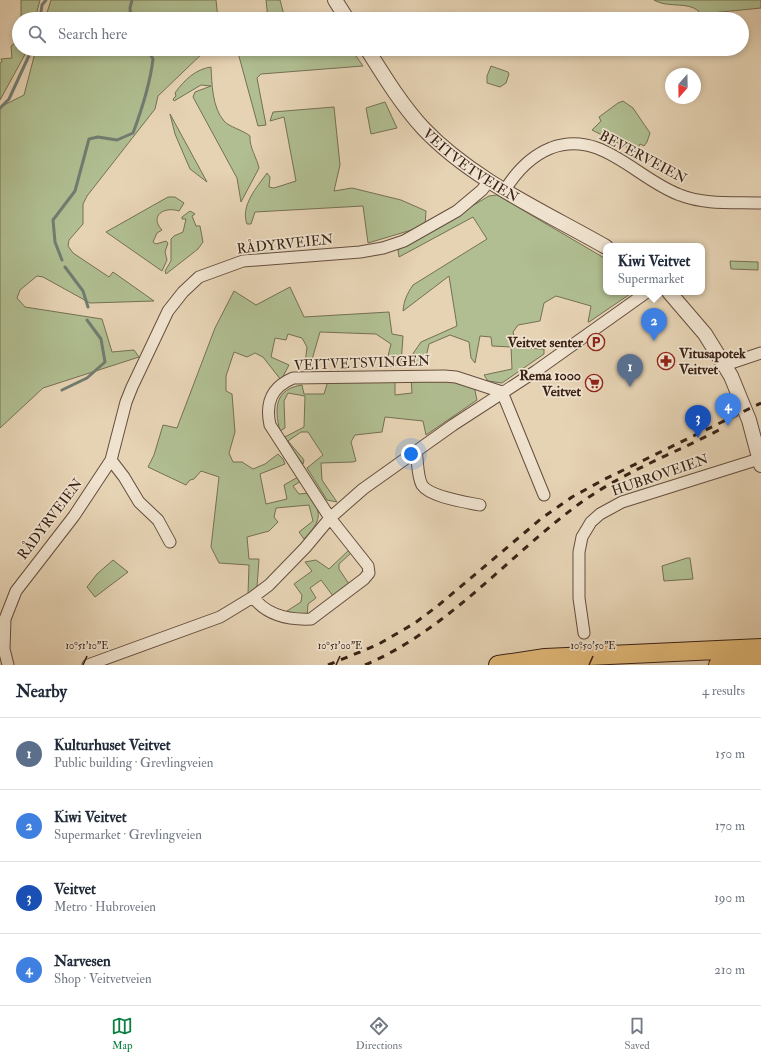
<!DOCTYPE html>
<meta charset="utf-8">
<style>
body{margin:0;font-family:"IM FELL Double Pica",serif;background:#f6f6f7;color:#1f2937}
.compass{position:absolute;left:665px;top:68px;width:36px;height:36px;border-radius:50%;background:#fff;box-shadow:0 2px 6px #0003;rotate:200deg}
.you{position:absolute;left:411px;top:454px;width:14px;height:14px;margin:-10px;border:3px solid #fff;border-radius:50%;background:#1a73e8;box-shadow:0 0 0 6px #1a73e833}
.badge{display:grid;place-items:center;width:26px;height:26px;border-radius:50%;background:#0b8043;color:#fff;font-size:13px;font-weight:700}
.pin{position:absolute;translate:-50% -33px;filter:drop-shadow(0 1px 2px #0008)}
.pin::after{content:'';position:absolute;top:21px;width:14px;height:12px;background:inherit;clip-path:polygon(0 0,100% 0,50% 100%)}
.popup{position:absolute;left:603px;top:243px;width:102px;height:52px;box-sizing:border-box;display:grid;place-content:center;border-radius:8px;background:#fff;filter:drop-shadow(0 1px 3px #0005);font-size:13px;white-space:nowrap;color:#747a83}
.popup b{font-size:15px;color:#1f2937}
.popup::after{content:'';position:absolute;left:50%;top:100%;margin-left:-8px;border:8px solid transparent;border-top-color:#fff}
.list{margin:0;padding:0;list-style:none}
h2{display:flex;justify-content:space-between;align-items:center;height:52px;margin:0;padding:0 16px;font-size:17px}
h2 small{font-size:13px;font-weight:400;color:#747a83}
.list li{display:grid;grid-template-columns:26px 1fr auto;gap:12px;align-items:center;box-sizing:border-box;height:72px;padding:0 16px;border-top:1px solid #e0e1e3}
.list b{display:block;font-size:15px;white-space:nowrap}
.list p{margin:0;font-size:13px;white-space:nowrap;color:#747a83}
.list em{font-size:13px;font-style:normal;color:#747a83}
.icon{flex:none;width:22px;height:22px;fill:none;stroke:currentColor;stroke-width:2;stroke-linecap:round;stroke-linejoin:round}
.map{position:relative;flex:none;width:761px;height:665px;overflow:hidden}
.search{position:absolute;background:#fff;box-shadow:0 2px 6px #0003;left:12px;right:12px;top:12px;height:44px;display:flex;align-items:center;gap:10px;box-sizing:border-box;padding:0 14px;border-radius:22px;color:#747a83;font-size:15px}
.sheet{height:340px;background:#fff}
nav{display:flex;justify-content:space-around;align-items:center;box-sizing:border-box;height:56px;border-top:1px solid #e0e1e3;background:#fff;font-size:11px;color:#747a83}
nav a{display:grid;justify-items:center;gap:2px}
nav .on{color:#0b8043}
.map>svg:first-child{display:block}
.green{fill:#b0be91;stroke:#757054}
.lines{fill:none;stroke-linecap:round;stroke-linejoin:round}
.stream{stroke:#717c71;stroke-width:3}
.minor-casing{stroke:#654e3e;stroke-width:13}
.tertiary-casing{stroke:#654e3e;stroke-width:16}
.trunk-casing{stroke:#3a2216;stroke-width:20}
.minor{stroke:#efe2ce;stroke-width:11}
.tertiary{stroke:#efe2ce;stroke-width:14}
.trunk{stroke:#e3ba7a;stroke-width:18}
.rail{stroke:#3a2216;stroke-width:3;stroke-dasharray:7 7;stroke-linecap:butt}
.ticks{fill:none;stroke:#3a2216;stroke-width:1.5}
.labels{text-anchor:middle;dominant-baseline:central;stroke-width:3.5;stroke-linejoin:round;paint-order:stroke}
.street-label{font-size:14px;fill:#3a2216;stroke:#efe2ce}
.poi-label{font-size:14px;font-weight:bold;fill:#3a2216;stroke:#efe2ce;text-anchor:end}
.ticks-label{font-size:10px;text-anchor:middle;fill:#3a2216;stroke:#efe2ce;stroke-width:3.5;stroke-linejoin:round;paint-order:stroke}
</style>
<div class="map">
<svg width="761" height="665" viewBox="0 0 761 665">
<rect width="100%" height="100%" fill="#e6d3b4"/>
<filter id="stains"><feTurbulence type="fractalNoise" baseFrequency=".005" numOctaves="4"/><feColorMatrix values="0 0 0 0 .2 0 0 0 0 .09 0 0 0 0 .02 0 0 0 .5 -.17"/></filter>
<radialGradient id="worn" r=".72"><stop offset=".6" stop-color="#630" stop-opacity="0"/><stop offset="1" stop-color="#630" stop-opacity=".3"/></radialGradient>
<!-- green -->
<path class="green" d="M 21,0 L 40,0 L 35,19 L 21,19 Z
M 51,0 L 216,0 L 218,19 L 45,19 Z
M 266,0 L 280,0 L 285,19 L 268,19 Z
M 654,0 L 761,0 L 761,8 L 701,14 C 691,0 669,9 654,0 Z
M 19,40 L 19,49 L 28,49 L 0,100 L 0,63 L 2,62 L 1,59 L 12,58 L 11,46 Z
M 36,49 L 207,49 L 158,96 L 155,109 L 87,196 L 83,204 L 83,224 L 69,240 L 68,246 L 73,253 L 109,277 L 113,272 L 154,301 L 90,303 L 43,277 L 37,276 L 20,290 L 17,298 L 25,307 L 102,319 L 112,352 L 134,350 L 139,357 L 43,388 L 0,428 L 0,107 L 24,95 Z
M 237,49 L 351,49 L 363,66 L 261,74 L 257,78 L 266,125 L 258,126 Z
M 491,66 L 508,72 L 509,74 L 506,83 L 500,87 L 487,83 L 487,76 Z
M 211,67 C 212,84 212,107 224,121 C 229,127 243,130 250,136 C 249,147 257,158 259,168 L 241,202 L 237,178 L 193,97 L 195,92 L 211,86 L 201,85 L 174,101 L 173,99 L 176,96 L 175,93 C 184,80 196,69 211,67 Z
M 623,101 L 633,108 L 650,133 L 647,142 L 644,146 L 640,144 L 636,152 L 592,130 L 601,121 L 599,117 L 618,103 Z
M 385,102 L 397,128 L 371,134 L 366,108 Z
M 334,107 L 340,165 L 334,191 L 352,188 L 401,200 L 426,211 L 425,226 L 368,243 L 363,206 L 255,212 L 251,224 L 247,224 C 240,206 257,187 267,173 L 270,177 L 269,187 L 274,188 L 296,181 L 284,117 L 270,121 L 273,112 Z
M 170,114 L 207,182 L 190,169 L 175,134 Z
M 497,195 L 606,259 L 606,292 L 633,292 L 589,322 L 588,322 L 591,306 L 556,296 L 544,303 L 540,321 L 518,325 L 513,332 L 515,340 L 520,348 L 544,349 L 544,354 L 502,383 L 488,381 L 484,375 L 512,369 L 511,347 L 492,346 L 491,337 L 480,336 L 475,363 L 471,358 L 469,342 L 450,335 L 429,344 L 425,361 L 414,366 L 410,358 L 421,342 L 457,326 L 449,276 L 403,311 C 404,300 407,294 413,285 L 487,239 L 473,217 L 399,257 L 398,250 L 489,196 Z
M 168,197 L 175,197 L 184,203 L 179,211 C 164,206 149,216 162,230 L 157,233 L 153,242 L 156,244 L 166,241 L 168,243 L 165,252 L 167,260 L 162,271 L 106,232 Z
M 190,211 L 195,214 L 192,216 L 196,226 L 200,226 L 203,242 L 198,249 L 166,274 L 165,271 L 171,261 L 171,239 L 174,236 L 183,232 L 186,219 L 182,219 L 182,217 Z
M 730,261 L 758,262 L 758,270 L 731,269 Z
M 290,287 L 304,317 L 389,312 L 392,334 L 403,336 L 401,364 L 385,368 L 391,344 L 376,334 L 320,332 L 311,363 L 304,373 L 307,347 L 302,338 L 288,334 L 286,340 L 275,338 L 271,357 L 289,365 L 281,380 L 263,357 L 255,353 L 247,357 L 234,352 L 226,376 L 226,391 L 232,394 L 235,432 L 229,453 L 233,462 L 242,462 L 253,469 L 265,464 L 278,454 L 283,459 L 285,464 L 260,474 L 266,504 L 287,499 L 284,485 L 298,477 L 301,481 L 293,486 L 299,494 L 309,493 C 323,514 321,521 304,539 L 299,532 L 313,521 L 309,505 L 276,508 L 274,517 L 278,522 L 269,531 L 247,537 L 249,559 L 259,559 L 257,587 L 248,594 L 249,565 L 219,563 L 211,547 L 219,477 L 201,471 L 194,479 L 190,480 L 186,485 L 148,467 L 154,455 L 163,425 L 177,428 L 215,328 L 234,291 L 256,305 Z
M 411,378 L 440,379 L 474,386 L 477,400 L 426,435 L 423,421 L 385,417 L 382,432 L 355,435 L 351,442 L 356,461 L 353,462 L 321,463 L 322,480 L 337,502 L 327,500 L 307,468 L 323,455 L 308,432 L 301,432 L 288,441 L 304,460 L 303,464 L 283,438 L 304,427 L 305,396 L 288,393 L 284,401 L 285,428 L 280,431 C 274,408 275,389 302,385 L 304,394 L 324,394 L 328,381 L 395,379 L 395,395 L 412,393 Z
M 349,550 L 351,553 L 339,564 L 339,569 L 349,584 L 360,575 L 362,577 L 336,600 L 321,580 L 310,588 L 316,598 L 308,604 L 307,618 L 285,614 L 287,611 L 301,602 L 302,595 L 294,584 L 312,571 L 305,562 L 316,560 L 329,569 Z
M 687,558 L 690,558 L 693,579 L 664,581 L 662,566 Z
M 113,560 L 128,572 L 95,597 L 87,587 L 97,574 Z"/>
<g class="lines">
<!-- stream -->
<path class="stream" d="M 40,19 L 42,5 L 46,0
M 131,19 L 130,8 L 132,0
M 0,108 L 9,99 L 32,49
M 62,260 L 55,242 L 53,220 L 75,191 L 89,139 L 98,137 L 117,140 L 133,133 C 142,109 150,85 153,59 L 147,49
M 65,267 L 83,291 L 88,307
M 62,390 L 87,378 L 105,362 L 101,339 L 87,320"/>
<defs>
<path id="minor" d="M 505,190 C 516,172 531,156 551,148 C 602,129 636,179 680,195 C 705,205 734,202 761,203
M 725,365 L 761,353
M 416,451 C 418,461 417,476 422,485 C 430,497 465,502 480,505
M 111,460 L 124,477 L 139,502 L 158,520 L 170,542
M 253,597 C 267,616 289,620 311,619 L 364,579 L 369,573 L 368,566 L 330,518 L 270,425 C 265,402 272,387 293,378 L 444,376 L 456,377 L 502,392 L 544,495
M 584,633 L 579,598 L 579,552 L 582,537 L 591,522 L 600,514 L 622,502 L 759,459
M 8,665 L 4,649 L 5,619 L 16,591 L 74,516 L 111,460 L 126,402 L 132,387 L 168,311 L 183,292 L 199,277 L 243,261 L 360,252 L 383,248 L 404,241 L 457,211 L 482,190 L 489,181
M 88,665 L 220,617 L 253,597 L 269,585 L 305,548 L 330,518 L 363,489 L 453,425 L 536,371 L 647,292"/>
<g id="tertiary">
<path d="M 335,0 L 347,19"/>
<path id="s1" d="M 367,49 C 384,76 401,104 423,128 C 472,180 545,212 606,247"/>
<path d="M 669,292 L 705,334 L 731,376 L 749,420 L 761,465"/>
</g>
<path id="trunk" d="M 498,665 L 545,658 L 761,648
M 718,665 L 761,663"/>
</defs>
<!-- minor casing -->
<use href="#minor" class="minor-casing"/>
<!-- tertiary casing -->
<use href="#tertiary" class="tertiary-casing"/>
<!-- trunk casing -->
<use href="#trunk" class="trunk-casing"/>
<!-- minor -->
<use href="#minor" class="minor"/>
<!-- tertiary -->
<use href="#tertiary" class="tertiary"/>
<!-- trunk -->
<use href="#trunk" class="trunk"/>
<!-- rail -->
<path class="rail" d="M 328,665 L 377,645 L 415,623 L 440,604 L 542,518 L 572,497 L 605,479 L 761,403
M 365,665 C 449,629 507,557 579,504 C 623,472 675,453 723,428"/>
</g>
<!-- ticks -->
<path class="ticks" d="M 83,665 L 87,656M 336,665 L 340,656M 589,665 L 593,656"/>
<!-- icons -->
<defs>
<symbol id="parking-ring" viewBox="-11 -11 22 22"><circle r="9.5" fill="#efe2ce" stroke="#8f2418" stroke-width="1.5"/><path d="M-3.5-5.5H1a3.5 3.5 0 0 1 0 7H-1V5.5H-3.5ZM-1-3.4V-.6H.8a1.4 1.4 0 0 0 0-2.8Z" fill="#8f2418"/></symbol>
<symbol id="pharmacy-ring" viewBox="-11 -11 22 22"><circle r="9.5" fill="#efe2ce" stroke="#8f2418" stroke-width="1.5"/><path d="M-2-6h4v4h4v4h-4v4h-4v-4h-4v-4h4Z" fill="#8f2418"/></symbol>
<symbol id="supermarket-ring" viewBox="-11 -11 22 22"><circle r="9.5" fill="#efe2ce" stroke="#8f2418" stroke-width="1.5"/><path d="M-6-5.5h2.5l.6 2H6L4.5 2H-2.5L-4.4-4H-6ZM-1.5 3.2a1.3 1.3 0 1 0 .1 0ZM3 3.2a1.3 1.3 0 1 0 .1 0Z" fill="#8f2418"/></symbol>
</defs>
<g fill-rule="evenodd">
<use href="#parking-ring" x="586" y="332" width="20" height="20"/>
<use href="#pharmacy-ring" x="656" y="351" width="20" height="20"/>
<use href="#supermarket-ring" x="584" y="373" width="20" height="20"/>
</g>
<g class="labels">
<!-- street labels -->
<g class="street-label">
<text transform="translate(643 157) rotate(28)">BEVERVEIEN</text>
<text stroke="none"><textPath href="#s1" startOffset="158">VEITVETVEIEN</textPath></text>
<text transform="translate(285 244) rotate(-6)">RÅDYRVEIEN</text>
<text transform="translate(362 363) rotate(-2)">VEITVETSVINGEN</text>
<text transform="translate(660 475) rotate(-19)">HUBROVEIEN</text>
<text transform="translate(50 519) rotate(-53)">RÅDYRVEIEN</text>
</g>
<!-- poi labels -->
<g class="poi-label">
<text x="583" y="342">Veitvet senter</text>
<text x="679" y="353" text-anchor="start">Vitusapotek<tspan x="679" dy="16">Veitvet</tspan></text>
<text x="581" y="375">Rema 1000<tspan x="581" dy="16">Veitvet</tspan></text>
</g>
</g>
<g class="ticks-label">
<text x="87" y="649">10°51'10"E</text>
<text x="340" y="649">10°51'00"E</text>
<text x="593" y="649">10°50'50"E</text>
</g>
<rect width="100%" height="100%" filter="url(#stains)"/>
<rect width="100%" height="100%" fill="url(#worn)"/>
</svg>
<svg class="compass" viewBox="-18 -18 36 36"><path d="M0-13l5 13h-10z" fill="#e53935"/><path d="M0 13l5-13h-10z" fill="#747a83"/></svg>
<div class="you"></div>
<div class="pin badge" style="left:630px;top:387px;background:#5c6f8a">1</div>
<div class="pin badge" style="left:654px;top:341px;background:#3f7fe0">2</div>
<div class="popup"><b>Kiwi Veitvet</b>Supermarket</div>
<div class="pin badge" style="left:698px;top:438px;background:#1a4fb4">3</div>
<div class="pin badge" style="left:728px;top:426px;background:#3f7fe0">4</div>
<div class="search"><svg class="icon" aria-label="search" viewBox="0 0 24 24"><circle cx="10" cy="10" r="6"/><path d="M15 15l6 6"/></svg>Search here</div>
</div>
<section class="sheet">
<h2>Nearby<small>4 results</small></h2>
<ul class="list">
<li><span class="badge" style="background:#5c6f8a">1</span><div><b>Kulturhuset Veitvet</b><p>Public building · Grevlingveien</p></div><em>150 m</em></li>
<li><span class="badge" style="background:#3f7fe0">2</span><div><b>Kiwi Veitvet</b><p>Supermarket · Grevlingveien</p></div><em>170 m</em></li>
<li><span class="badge" style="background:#1a4fb4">3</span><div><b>Veitvet</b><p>Metro · Hubroveien</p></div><em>190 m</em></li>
<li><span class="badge" style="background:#3f7fe0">4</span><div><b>Narvesen</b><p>Shop · Veitvetveien</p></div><em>210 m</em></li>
</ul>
</section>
<nav>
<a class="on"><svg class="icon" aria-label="map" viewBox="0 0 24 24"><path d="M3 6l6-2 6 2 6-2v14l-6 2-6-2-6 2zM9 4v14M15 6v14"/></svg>Map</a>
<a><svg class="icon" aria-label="directions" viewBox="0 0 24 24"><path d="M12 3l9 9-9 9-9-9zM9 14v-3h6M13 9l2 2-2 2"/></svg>Directions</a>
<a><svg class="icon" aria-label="saved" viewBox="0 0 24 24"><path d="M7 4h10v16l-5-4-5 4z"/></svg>Saved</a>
</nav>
